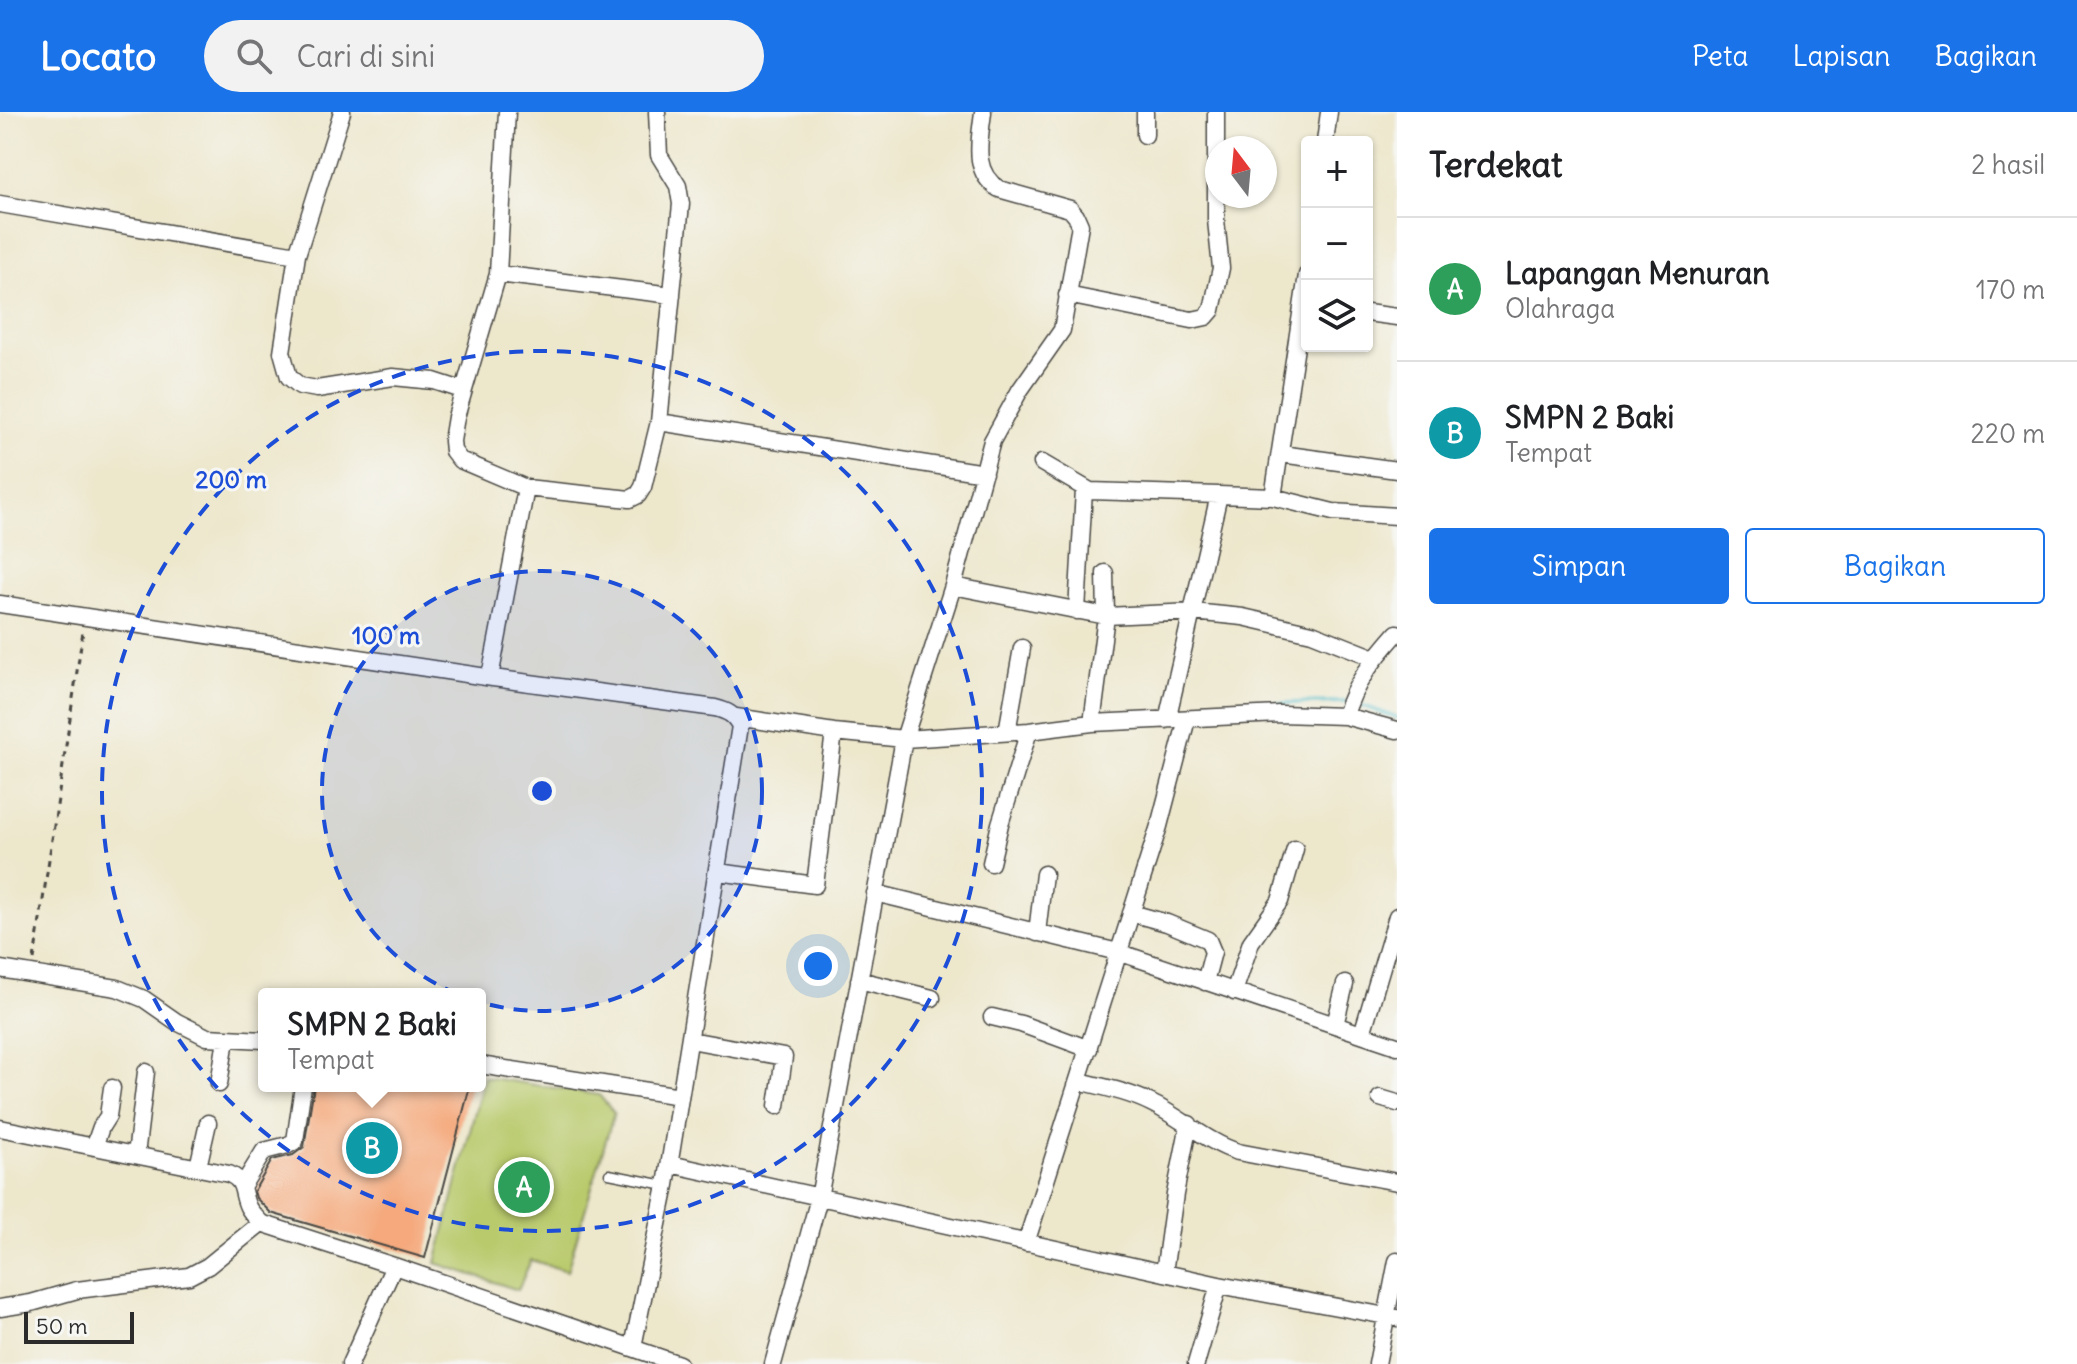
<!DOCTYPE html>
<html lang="id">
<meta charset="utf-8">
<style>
body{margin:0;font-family:Delius,sans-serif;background:#f2f2f2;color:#202124}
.controls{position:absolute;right:24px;top:24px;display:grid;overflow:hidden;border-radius:8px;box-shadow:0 2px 6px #0004}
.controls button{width:72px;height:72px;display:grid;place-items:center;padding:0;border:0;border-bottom:2px solid #e0e0e0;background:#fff;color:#202124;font:40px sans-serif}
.compass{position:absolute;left:1205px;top:24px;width:72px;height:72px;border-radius:50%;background:#fff;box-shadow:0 2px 6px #0004;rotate:344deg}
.scale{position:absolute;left:24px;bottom:20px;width:110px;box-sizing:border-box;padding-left:8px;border:4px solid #2b2b2b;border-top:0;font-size:22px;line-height:28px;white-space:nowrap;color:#2b2b2b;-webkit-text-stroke:6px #f6f6f2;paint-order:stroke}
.you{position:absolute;left:818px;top:854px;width:28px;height:28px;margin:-20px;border:6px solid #fff;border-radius:50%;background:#1a73e8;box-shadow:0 0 0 12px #1a73e833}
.badge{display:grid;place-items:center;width:52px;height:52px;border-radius:50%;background:#1a73e8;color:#fff;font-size:26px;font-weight:700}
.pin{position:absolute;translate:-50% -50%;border:4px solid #fff;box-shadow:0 2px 8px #0006}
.popup{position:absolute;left:258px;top:876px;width:228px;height:104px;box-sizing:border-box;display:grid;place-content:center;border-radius:8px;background:#fff;filter:drop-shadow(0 2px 6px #0005);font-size:26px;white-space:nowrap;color:#757577}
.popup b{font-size:30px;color:#202124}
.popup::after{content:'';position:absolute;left:50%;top:100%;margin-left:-16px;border:16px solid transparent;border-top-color:#fff}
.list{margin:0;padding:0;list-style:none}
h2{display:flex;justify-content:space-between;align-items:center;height:104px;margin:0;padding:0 32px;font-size:34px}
h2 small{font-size:26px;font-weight:400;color:#757577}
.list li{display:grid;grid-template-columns:52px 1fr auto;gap:24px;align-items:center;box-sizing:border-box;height:144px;padding:0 32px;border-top:2px solid #e0e0e0}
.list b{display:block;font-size:30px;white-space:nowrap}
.list p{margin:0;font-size:26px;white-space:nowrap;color:#757577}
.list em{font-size:26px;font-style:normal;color:#757577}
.actions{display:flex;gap:16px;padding:24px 32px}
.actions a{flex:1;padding:18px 0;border:2px solid #1a73e8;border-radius:8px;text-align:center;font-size:28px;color:#1a73e8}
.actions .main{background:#1a73e8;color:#fff}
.icon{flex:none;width:44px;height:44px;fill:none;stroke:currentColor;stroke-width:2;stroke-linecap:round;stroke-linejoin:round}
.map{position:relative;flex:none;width:1397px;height:1252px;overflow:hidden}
header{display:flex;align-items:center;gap:48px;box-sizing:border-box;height:112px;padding:0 40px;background:#1a73e8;color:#fff}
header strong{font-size:38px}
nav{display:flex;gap:44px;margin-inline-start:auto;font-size:28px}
.search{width:560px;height:72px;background:#f2f2f2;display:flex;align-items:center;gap:20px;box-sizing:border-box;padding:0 28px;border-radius:44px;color:#757577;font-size:30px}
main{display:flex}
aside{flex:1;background:#fff}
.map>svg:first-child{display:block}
.pitch{fill:#b9ca6d;stroke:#727a4c;stroke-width:2}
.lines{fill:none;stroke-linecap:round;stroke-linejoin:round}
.stream{stroke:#4dbbc5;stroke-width:4}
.building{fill:#f5a97c}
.service-casing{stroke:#484743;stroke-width:11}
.minor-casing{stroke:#484743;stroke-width:19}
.path{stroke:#484743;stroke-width:3;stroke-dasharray:6 6;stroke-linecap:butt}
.service{stroke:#fff;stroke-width:8}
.minor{stroke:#fff;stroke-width:16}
.ring{fill:none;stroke:#1d4ed8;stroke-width:4;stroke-dasharray:14 10}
.centre{fill:#1d4ed8;stroke:#f6f6f2;stroke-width:4}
.ring-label{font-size:24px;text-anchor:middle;font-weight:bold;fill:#1d4ed8;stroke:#f6f6f2;stroke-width:6;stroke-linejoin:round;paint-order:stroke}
</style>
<header>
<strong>Locato</strong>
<div class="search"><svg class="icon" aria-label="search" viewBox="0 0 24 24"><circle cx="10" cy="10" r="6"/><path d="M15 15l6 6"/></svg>Cari di sini</div>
<nav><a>Peta</a><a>Lapisan</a><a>Bagikan</a></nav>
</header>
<main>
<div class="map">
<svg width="1397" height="1252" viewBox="0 0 1397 1252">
<rect width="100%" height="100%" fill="#f6f6f2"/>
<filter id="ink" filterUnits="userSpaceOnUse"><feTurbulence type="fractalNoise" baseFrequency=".0125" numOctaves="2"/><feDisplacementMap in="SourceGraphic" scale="16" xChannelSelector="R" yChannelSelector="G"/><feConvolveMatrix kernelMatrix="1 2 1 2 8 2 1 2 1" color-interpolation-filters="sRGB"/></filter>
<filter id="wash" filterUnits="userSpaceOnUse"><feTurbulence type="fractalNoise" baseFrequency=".006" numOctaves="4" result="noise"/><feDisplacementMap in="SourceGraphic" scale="32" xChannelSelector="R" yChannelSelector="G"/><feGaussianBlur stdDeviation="1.8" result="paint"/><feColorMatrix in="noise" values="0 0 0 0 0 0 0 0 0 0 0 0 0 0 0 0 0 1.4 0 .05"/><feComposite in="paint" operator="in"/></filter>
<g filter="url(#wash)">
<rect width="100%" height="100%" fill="#ede7cc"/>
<!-- pitch -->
<path class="pitch" d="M 484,965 L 599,983 L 614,1001 L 567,1159 L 531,1148 L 518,1178 L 436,1151 Z"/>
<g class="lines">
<!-- stream -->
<path class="stream" d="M 1355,591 L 1397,606
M 1229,592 L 1346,590"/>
</g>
<g id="blocks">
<!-- building -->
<path class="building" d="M 314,974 L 470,974 L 425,1146 L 271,1101 L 256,1086 L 254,1079 L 272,1048 L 293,1043 L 304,1035 Z"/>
</g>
</g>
<g filter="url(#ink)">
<use href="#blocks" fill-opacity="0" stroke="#484743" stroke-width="2"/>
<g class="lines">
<defs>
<path id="service" d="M 609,1062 L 665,1073"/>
<path id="minor" d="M 342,0 L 297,143 L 282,240 L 289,265 L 300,274 L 317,277 L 393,265 L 434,269 L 462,278
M 507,0 L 498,162 L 456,305 L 452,329 L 453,339 L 460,348 L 526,376 L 491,560 L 493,566 L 715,596 C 727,599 734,602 740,614 L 666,1073 L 633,1235
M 1145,0 L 1145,23
M 1325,30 L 1329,0
M 0,92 L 297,143
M 498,162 L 672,183
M 1067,183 L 1192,208 L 1206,205 L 1212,198 L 1221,156 L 1216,108 L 1216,0
M 1367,201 L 1397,205
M 659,310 L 984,361
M 1281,342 L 1397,358
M 1042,351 L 1090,379 L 1219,383
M 526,376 L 630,387 L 638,383 L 643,375 L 659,310 L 681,92 L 678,74 L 659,43 L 657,0
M 1273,385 L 1333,400 L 1397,404
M 953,474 L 1106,504 L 1193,500 L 1243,505 L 1312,521 L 1375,546
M 0,492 L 493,566
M 1077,499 L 1084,378
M 1345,604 C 1354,571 1375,546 1397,521
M 736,605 L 834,620 L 904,627 L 953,474 L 992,329 L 1020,278 L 1062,218 L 1080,113 L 1076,104 L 1070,97 L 999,77 C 971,60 980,27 983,0
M 1167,608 L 1219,383 L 1273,385 L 1307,163
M 1092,611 L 1106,504 L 1105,461
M 1007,620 L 1022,536
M 991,751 L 1000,712 L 1029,619
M 718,760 L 815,773 L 834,620
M 875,781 L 1118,840 L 1397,934
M 1131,801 L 1167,811 L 1208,828 L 1213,840 L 1205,870
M 1037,821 L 1044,762
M 0,857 L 117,876 L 144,887 L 177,910 L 207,925 L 264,928
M 859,868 L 932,886
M 1234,880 L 1251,830 L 1280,789 L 1295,737
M 992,905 L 1021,912 L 1089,937
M 1335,913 L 1345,872
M 1362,922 L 1397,804
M 690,928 L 784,945 L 777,994
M 480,953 L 680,984
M 1079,969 C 1103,975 1129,980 1151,991 C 1180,1005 1208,1031 1238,1040 L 1397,1070
M 219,972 L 226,927
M 1380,986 L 1397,991
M 0,1016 L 229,1062 C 246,1069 241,1081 248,1095 C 251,1101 257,1106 261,1111 L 394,1154
M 94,1035 L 101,1015 L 108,1004 L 112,976
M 136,1043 L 146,960
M 670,1052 L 1219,1173 L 1397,1206
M 198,1055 L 208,1011
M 243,1073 L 264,1039 L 288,1033 L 295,1029 L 303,974
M 1026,1131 L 1159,714 L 1187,607
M 1164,1161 L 1175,1082 L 1189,1012
M 0,1196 L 31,1191 L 77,1178 L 189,1164 L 208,1154 L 261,1111
M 350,1252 L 394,1154 L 679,1252
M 773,1252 L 819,1086 L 904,627 L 1029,619 L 1092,611 L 1280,602 L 1345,604 L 1397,618
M 1196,1252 L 1219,1173
M 1377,1252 L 1397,1149"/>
</defs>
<!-- service casing -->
<use href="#service" class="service-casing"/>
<!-- minor casing -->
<use href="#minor" class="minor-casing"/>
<!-- path -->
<path class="path" d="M 34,848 L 83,519"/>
<!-- service -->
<use href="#service" class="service"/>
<!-- minor -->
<use href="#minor" class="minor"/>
</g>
</g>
<!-- distance rings -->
<circle cx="542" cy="679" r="220" fill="#1d4ed8" fill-opacity=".12"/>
<g class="ring">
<circle cx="542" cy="679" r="220"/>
<circle cx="542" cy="679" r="440"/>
</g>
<circle cx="542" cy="679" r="12" class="centre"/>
<g class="ring-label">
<text x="231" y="376">200 m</text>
<text x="386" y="532">100 m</text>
</g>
</svg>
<div class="controls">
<button>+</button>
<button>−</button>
<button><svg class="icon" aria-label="layers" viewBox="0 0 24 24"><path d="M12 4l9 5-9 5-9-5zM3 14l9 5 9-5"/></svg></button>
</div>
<svg class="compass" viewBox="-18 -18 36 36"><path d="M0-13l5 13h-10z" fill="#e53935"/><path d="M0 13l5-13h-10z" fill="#757577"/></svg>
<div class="scale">50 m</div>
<div class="you"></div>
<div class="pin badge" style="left:524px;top:1075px;background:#2e9e5b">A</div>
<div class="pin badge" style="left:372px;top:1036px;background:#0f9aa8">B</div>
<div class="popup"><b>SMPN 2 Baki</b>Tempat</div>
</div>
<aside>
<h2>Terdekat<small>2 hasil</small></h2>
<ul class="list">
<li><span class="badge" style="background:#2e9e5b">A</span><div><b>Lapangan Menuran</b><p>Olahraga</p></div><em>170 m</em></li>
<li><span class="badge" style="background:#0f9aa8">B</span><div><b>SMPN 2 Baki</b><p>Tempat</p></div><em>220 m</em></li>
</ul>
<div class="actions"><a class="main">Simpan</a><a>Bagikan</a></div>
</aside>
</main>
